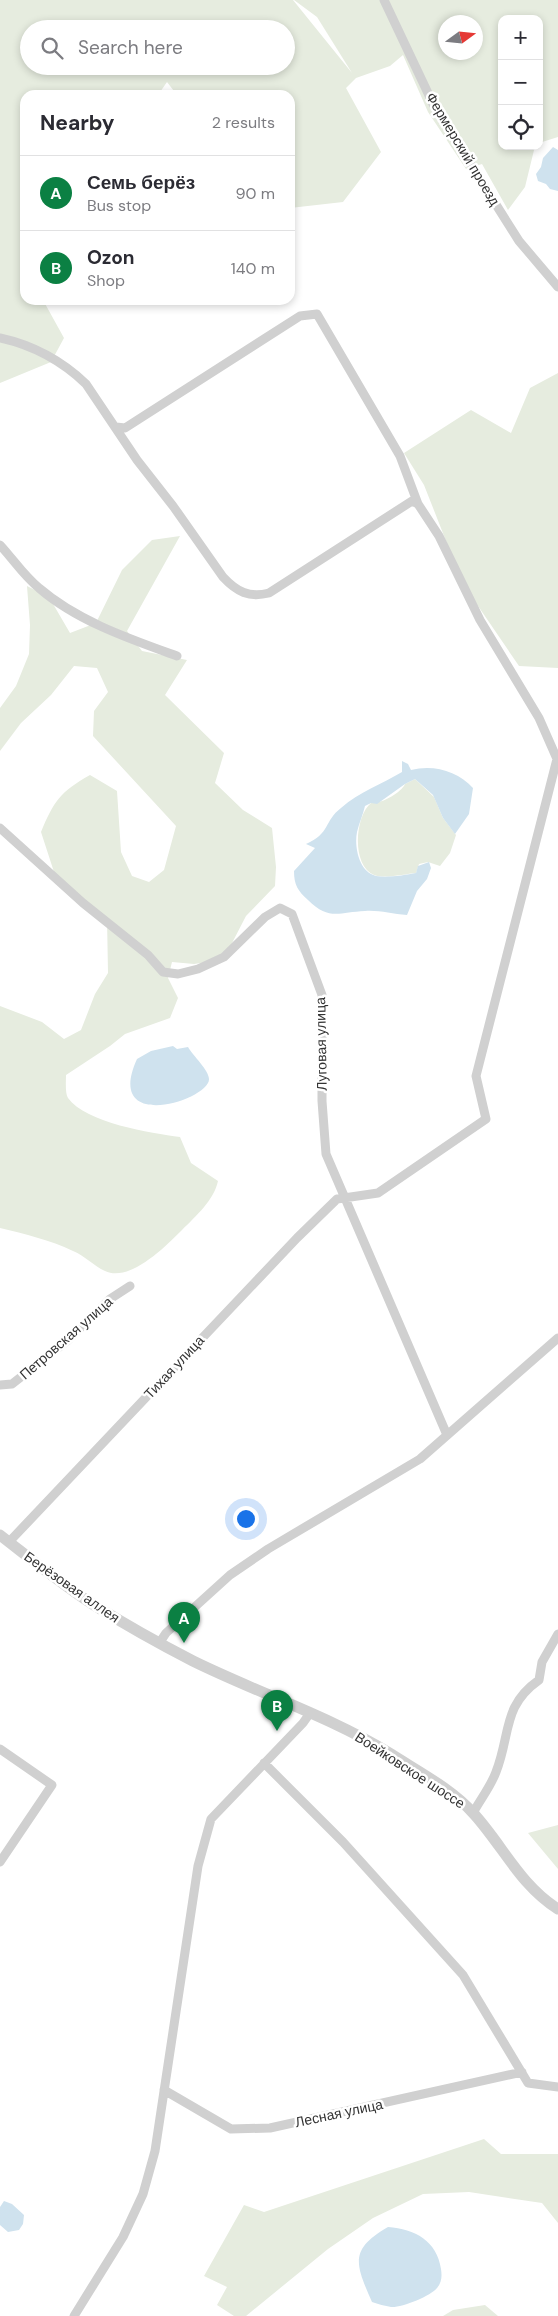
<!DOCTYPE html>
<meta charset="utf-8">
<style>
body{margin:0;font-family:"DM Sans",sans-serif;background:#f2f2f3;color:#2b2b33}
.controls{position:absolute;right:15px;top:15px;display:grid;overflow:hidden;border-radius:10px;box-shadow:0 2px 8px #0003}
.controls button{width:45px;height:45px;display:grid;place-items:center;padding:0;border:0;border-bottom:1px solid #e1e1e2;background:#fff;color:#2b2b33;font:25px sans-serif}
.compass{position:absolute;left:438px;top:15px;width:45px;height:45px;border-radius:50%;background:#fff;box-shadow:0 2px 8px #0003;rotate:75deg}
.you{position:absolute;left:245px;top:1518px;width:18px;height:18px;margin:-12px;border:4px solid #fff;border-radius:50%;background:#1a73e8;box-shadow:0 0 0 8px #1a73e833}
.badge{display:grid;place-items:center;width:32px;height:32px;border-radius:50%;background:#0b8043;color:#fff;font-size:16px;font-weight:700}
.pin{position:absolute;translate:-50% -41px;filter:drop-shadow(0 1px 2px #0008)}
.pin::after{content:'';position:absolute;top:26px;width:18px;height:15px;background:inherit;clip-path:polygon(0 0,100% 0,50% 100%)}
.list{margin:0;padding:0;list-style:none}
h2{display:flex;justify-content:space-between;align-items:center;height:65px;margin:0;padding:0 20px;font-size:21px}
h2 small{font-size:16px;font-weight:400;color:#7c7c81}
.list li{display:grid;grid-template-columns:32px 1fr auto;gap:15px;align-items:center;box-sizing:border-box;height:75px;padding:0 20px;border-top:1px solid #e1e1e2}
.list b{display:block;font-size:19px;white-space:nowrap}
.list p{margin:0;font-size:16px;white-space:nowrap;color:#7c7c81}
.list em{font-size:16px;font-style:normal;color:#7c7c81}
.icon{flex:none;width:28px;height:28px;fill:none;stroke:currentColor;stroke-width:2;stroke-linecap:round;stroke-linejoin:round}
.map{position:relative;flex:none;width:558px;height:2316px;overflow:hidden}
.search{position:absolute;background:#fff;box-shadow:0 2px 8px #0003;left:20px;top:20px;width:275px;height:55px;display:flex;align-items:center;gap:12px;box-sizing:border-box;padding:0 18px;border-radius:28px;color:#7c7c81;font-size:19px}
.panel{position:absolute;background:#fff;box-shadow:0 2px 8px #0003;left:20px;top:90px;width:275px;height:215px;border-radius:15px}
.map>svg:first-child{display:block}
.green{fill:#e6ecdf;fill-rule:evenodd}
.water{fill:#cfe2ee}
.lines{fill:none;stroke-linecap:round;stroke-linejoin:round}
.minor{stroke:#d0d0d0;stroke-width:9}
.tertiary{stroke:#d0d0d0;stroke-width:11}
.labels{text-anchor:middle;dominant-baseline:central;stroke-width:5;stroke-linejoin:round;paint-order:stroke}
.street-label{font-size:14px;fill:#333;stroke:#fff}
</style>
<div class="map">
<svg width="558" height="2316" viewBox="0 0 558 2316">
<rect width="100%" height="100%" fill="#fff"/>
<!-- green -->
<path class="green" d="M 0,0 L 293,0 L 352,73 L 317,17 L 294,0 L 558,0 L 558,137 L 539,143 L 539,19 L 502,19 L 502,146 L 535,146 L 525,187 L 508,210 L 482,164 L 466,169 L 428,112 L 403,55 L 390,66 L 356,78 L 346,88 L 381,152 L 343,202 L 290,208 L 290,95 L 177,95 L 167,82 L 158,95 L 25,95 L 25,300 L 43,300 L 64,338 L 51,362 L 0,383 ZM 446,22 L 476,22 L 476,52 L 446,52 ZM 29,29 L 286,29 L 286,66 L 29,66 Z
M 558,373 L 558,668 L 519,666 L 463,584 L 424,485 L 404,453 L 471,410 L 511,433 L 530,388 Z
M 180,536 L 127,631 L 142,651 L 187,660 L 165,695 L 224,753 L 215,783 L 243,810 L 272,828 L 276,867 L 275,886 L 246,916 L 231,945 L 214,961 L 194,964 L 172,962 L 168,978 L 178,998 L 170,1018 L 125,1034 L 110,1046 L 66,1075 C 66,1082 65,1093 68,1098 C 86,1123 151,1133 180,1137 L 191,1163 L 218,1181 C 214,1200 196,1216 182,1230 C 167,1245 130,1283 105,1271 C 94,1266 85,1256 73,1251 C 50,1240 25,1234 0,1228 L 0,1006 L 42,1022 L 64,1039 L 81,1030 L 95,994 L 108,973 L 107,918 L 85,901 L 54,872 L 41,832 C 54,801 60,792 90,775 L 117,791 L 121,852 L 132,876 L 149,882 L 164,870 L 176,826 L 93,736 L 94,711 L 108,692 L 97,668 L 74,666 L 51,695 L 21,723 L 0,751 L 0,708 L 16,686 L 29,654 L 30,625 L 27,586 L 49,597 L 70,633 L 96,623 L 122,570 L 152,540 Z
M 415,779 L 434,797 L 443,818 L 456,835 L 450,853 L 440,866 L 428,862 L 419,864 L 416,873 C 405,874 385,879 374,875 C 351,865 355,816 371,803 C 381,804 401,793 405,784 Z
M 558,1825 L 558,1869 L 528,1833 Z
M 484,2139 L 501,2154 L 558,2154 L 558,2223 L 542,2203 L 469,2192 L 423,2194 L 373,2218 L 328,2249 L 246,2316 L 234,2316 L 217,2305 L 227,2287 L 204,2276 L 244,2205 L 264,2212 Z
M 485,2305 L 498,2316 L 443,2316 L 453,2310 Z"/>
<!-- water -->
<path class="water" d="M 553,147 L 558,150 L 558,191 L 550,189 L 546,184 L 538,181 L 536,174 L 541,167 L 543,158 Z
M 402,761 L 408,764 L 411,770 C 433,764 458,771 473,788 L 469,814 L 455,834 L 443,818 L 433,795 L 415,779 L 405,784 L 377,804 L 371,803 L 365,806 C 363,815 359,823 357,832 C 354,847 359,872 376,876 C 388,878 405,875 416,873 L 418,866 L 429,862 L 431,868 L 427,879 L 417,891 L 407,915 C 392,914 379,910 365,911 C 339,912 329,921 308,900 C 298,891 294,885 294,871 L 315,848 L 306,844 C 330,834 324,821 341,808 C 359,792 382,784 402,772 Z
M 173,1046 L 177,1049 L 188,1047 C 193,1056 209,1070 209,1079 C 210,1100 103,1134 137,1059 L 151,1051 Z
M 4,2201 L 12,2204 L 24,2215 L 23,2224 L 19,2230 L 8,2232 L 0,2225 L 0,2207 Z
M 388,2227 C 415,2229 437,2241 441,2269 C 442,2276 442,2282 437,2288 C 431,2296 401,2308 391,2307 C 385,2306 378,2304 372,2302 C 356,2265 348,2250 388,2227 Z"/>
<g class="lines">
<!-- minor -->
<path class="minor" d="M 384,0 L 435,108 L 519,241 L 558,287
M 0,338 C 32,345 62,361 86,384 L 137,460 L 173,506 L 223,577 C 237,592 249,598 269,593 L 412,501 L 418,504 L 439,536 L 480,620 L 539,718 L 557,759 L 476,1076 L 486,1119 L 378,1193 L 337,1199 L 297,1238 L 9,1542
M 116,427 L 125,428 L 300,316 L 317,314 L 400,456 L 418,504
M 0,545 C 13,559 24,576 39,588 C 77,621 130,639 177,656
M 0,828 L 83,903 L 148,955 L 163,972 L 178,974 L 198,969 L 224,957 L 265,917 L 280,908 L 292,914 L 322,995 L 322,1101 L 326,1154 L 447,1435
M 0,1385 L 12,1384 L 67,1341 L 110,1299 L 130,1286
M 160,1642 L 166,1633 L 230,1575 L 268,1549 L 420,1459 L 558,1338
M 0,1749 L 52,1785 L 0,1862
M 264,1763 L 343,1842 L 463,1975 L 528,2083 L 558,2087
M 473,1813 C 480,1800 491,1786 496,1772 C 511,1734 502,1706 539,1680 L 542,1662 L 558,1634
M 164,2090 L 231,2129 L 270,2128 L 522,2072
M 74,2316 L 123,2237 L 143,2194 L 155,2151 L 198,1866 L 211,1819 L 303,1723 L 310,1713"/>
<!-- tertiary -->
<path class="tertiary" d="M 0,1535 C 31,1559 61,1584 94,1605 C 126,1625 160,1644 193,1661 C 258,1693 329,1716 391,1754 C 419,1772 452,1789 474,1814 C 503,1846 520,1885 558,1909"/>
</g>
<g class="labels">
<!-- street labels -->
<g class="street-label">
<text transform="translate(463 149) rotate(59)">Фермерский проезд</text>
<text transform="translate(321 1044) rotate(-91)">Луговая улица</text>
<text transform="translate(66 1338) rotate(-41)">Петровская улица</text>
<text transform="translate(174 1367) rotate(-47)">Тихая улица</text>
<text transform="translate(72 1587) rotate(35)">Берёзовая аллея</text>
<text transform="translate(410 1770) rotate(33)">Воейковское шоссе</text>
<text transform="translate(339 2113) rotate(-12)">Лесная улица</text>
</g>
</g>
</svg>
<div class="controls">
<button>+</button>
<button>−</button>
<button><svg class="icon" aria-label="locate" viewBox="0 0 24 24"><circle cx="12" cy="12" r="6"/><path d="M12 2v4M12 18v4M2 12h4M18 12h4"/></svg></button>
</div>
<svg class="compass" viewBox="-18 -18 36 36"><path d="M0-13l5 13h-10z" fill="#e53935"/><path d="M0 13l5-13h-10z" fill="#7c7c81"/></svg>
<div class="you"></div>
<div class="pin badge" style="left:184px;top:1643px">A</div>
<div class="pin badge" style="left:277px;top:1731px">B</div>
<div class="search"><svg class="icon" aria-label="search" viewBox="0 0 24 24"><circle cx="10" cy="10" r="6"/><path d="M15 15l6 6"/></svg>Search here</div>
<section class="panel">
<h2>Nearby<small>2 results</small></h2>
<ul class="list">
<li><span class="badge">A</span><div><b>Семь берёз</b><p>Bus stop</p></div><em>90 m</em></li>
<li><span class="badge">B</span><div><b>Ozon</b><p>Shop</p></div><em>140 m</em></li>
</ul>
</section>
</div>
